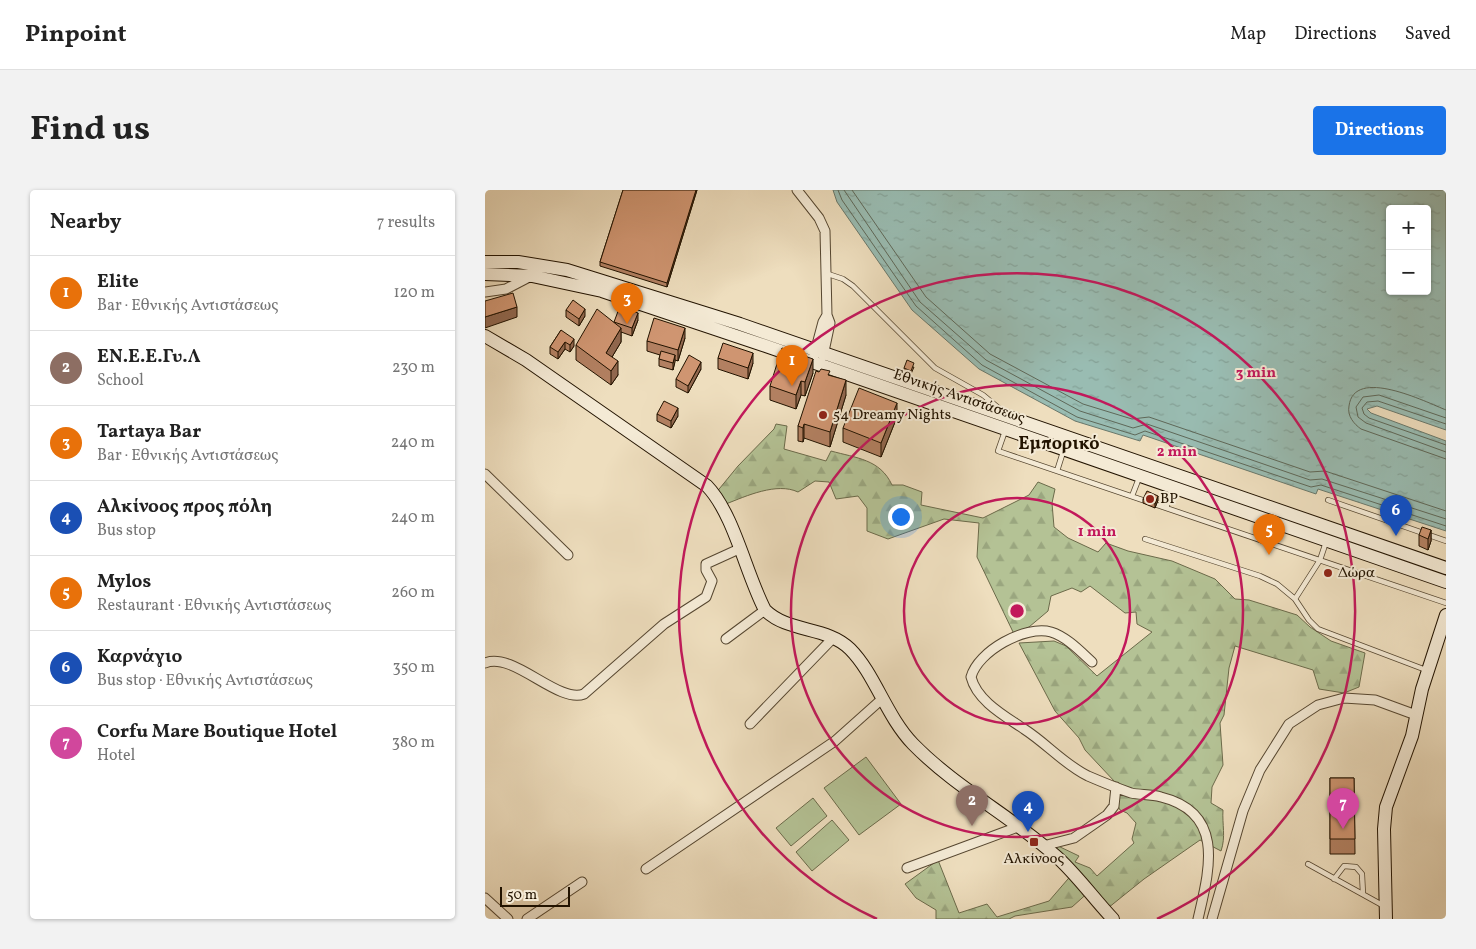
<!DOCTYPE html>
<meta charset="utf-8">
<style>
body{margin:0;font-family:Vollkorn,serif;background:#f2f2f2;color:#222}
.controls{position:absolute;right:15px;top:15px;display:grid;overflow:hidden;border-radius:5px;box-shadow:0 1px 4px #0004}
.controls button{width:45px;height:45px;display:grid;place-items:center;padding:0;border:0;border-bottom:1px solid #e0e0e0;background:#fff;color:#222;font:25px sans-serif}
.scale{position:absolute;left:15px;bottom:12px;width:70px;box-sizing:border-box;padding-left:5px;border:2px solid #221300;border-top:0;font-size:14px;line-height:18px;white-space:nowrap;color:#221300;-webkit-text-stroke:4px #f4ead5;paint-order:stroke}
.you{position:absolute;left:415px;top:326px;width:18px;height:18px;margin:-12px;border:4px solid #fff;border-radius:50%;background:#1a73e8;box-shadow:0 0 0 8px #1a73e833}
.badge{display:grid;place-items:center;width:32px;height:32px;border-radius:50%;background:#1a73e8;color:#fff;font-size:16px;font-weight:700}
.pin{position:absolute;translate:-50% -41px;filter:drop-shadow(0 1px 2px #0008)}
.pin::after{content:'';position:absolute;top:26px;width:18px;height:15px;background:inherit;clip-path:polygon(0 0,100% 0,50% 100%)}
.list{margin:0;padding:0;list-style:none}
h2{display:flex;justify-content:space-between;align-items:center;height:65px;margin:0;padding:0 20px;font-size:21px}
h2 small{font-size:16px;font-weight:400;color:#767676}
.list li{display:grid;grid-template-columns:32px 1fr auto;gap:15px;align-items:center;box-sizing:border-box;height:75px;padding:0 20px;border-top:1px solid #e0e0e0}
.list b{display:block;font-size:19px;white-space:nowrap}
.list p{margin:0;font-size:16px;white-space:nowrap;color:#767676}
.list em{font-size:16px;font-style:normal;color:#767676}
.map{position:relative;flex:none;width:961px;height:729px;overflow:hidden;border-radius:5px}
header{display:flex;align-items:center;gap:30px;box-sizing:border-box;height:70px;padding:0 25px;background:#fff;border-bottom:1px solid #e0e0e0}
header strong{font-size:24px}
nav{display:flex;gap:28px;margin-inline-start:auto;font-size:18px}
.intro{display:flex;align-items:center;justify-content:space-between;box-sizing:border-box;height:120px;padding:0 30px}
h1{margin:0;font-size:35px}
.button{padding:12px 22px;border-radius:5px;background:#1a73e8;color:#fff;font-size:18px;font-weight:700}
main{display:flex;gap:30px;padding:0 30px}
aside{flex:1;background:#fff;border-radius:5px;box-shadow:0 1px 4px #0004}
.map>svg:first-child{display:block}
.forest{fill:url(#forest-firs);stroke:#6b6a4a}
.garden{fill:#b4c295;stroke:#6b6a4a}
.water{fill:url(#water-ripples);stroke:#69786b;fill-rule:evenodd}
.lines{fill:none;stroke-linecap:round;stroke-linejoin:round}
.shore{stroke:#5e6859;stroke-width:1}
.lane-casing{stroke:#554630;stroke-width:6}
.street-casing{stroke:#554630;stroke-width:11}
.secondary-casing{stroke:#221300;stroke-width:14}
.lane{stroke:#f4ead5;stroke-width:4.5}
.street{stroke:#f4ead5;stroke-width:9}
.secondary{stroke:#f4ead5;stroke-width:12}
.wall{fill:#b28061;stroke:#221300}
.shaded-wall{fill:#91684f;stroke:#221300}
.building{fill:#cf9571;stroke:#221300}
.ring{fill:none;stroke:#c2185b;stroke-width:2.5}
.poi-dot{fill:#8f2418;stroke:#f4ead5;stroke-width:2}
.labels{text-anchor:middle;dominant-baseline:central;stroke-width:4;stroke-linejoin:round;paint-order:stroke}
.street-label{font-size:15px;fill:#221300;stroke:#f4ead5}
.poi-label{font-size:15px;fill:#221300;stroke:#f4ead5;text-anchor:start}
.quarter-label{font-size:18px;font-weight:bold;fill:#221300;stroke:#f4ead5}
.centre{fill:#c2185b;stroke:#f4ead5;stroke-width:2.5}
.ring-label{font-size:15px;text-anchor:middle;font-weight:bold;fill:#c2185b;stroke:#f4ead5;stroke-width:4;stroke-linejoin:round;paint-order:stroke}
</style>
<header>
<strong>Pinpoint</strong>
<nav><a>Map</a><a>Directions</a><a>Saved</a></nav>
</header>
<div class="intro"><h1>Find us</h1><a class="button">Directions</a></div>
<main>
<aside>
<h2>Nearby<small>7 results</small></h2>
<ul class="list">
<li><span class="badge" style="background:#e8710a">1</span><div><b>Elite</b><p>Bar · Εθνικής Αντιστάσεως</p></div><em>120 m</em></li>
<li><span class="badge" style="background:#8d6e63">2</span><div><b>ΕΝ.Ε.Ε.Γυ.Λ</b><p>School</p></div><em>230 m</em></li>
<li><span class="badge" style="background:#e8710a">3</span><div><b>Tartaya Bar</b><p>Bar · Εθνικής Αντιστάσεως</p></div><em>240 m</em></li>
<li><span class="badge" style="background:#1a4fb4">4</span><div><b>Αλκίνοος προς πόλη</b><p>Bus stop</p></div><em>240 m</em></li>
<li><span class="badge" style="background:#e8710a">5</span><div><b>Mylos</b><p>Restaurant · Εθνικής Αντιστάσεως</p></div><em>260 m</em></li>
<li><span class="badge" style="background:#1a4fb4">6</span><div><b>Καρνάγιο</b><p>Bus stop · Εθνικής Αντιστάσεως</p></div><em>350 m</em></li>
<li><span class="badge" style="background:#d1479c">7</span><div><b>Corfu Mare Boutique Hotel</b><p>Hotel</p></div><em>380 m</em></li>
</ul>
</aside>
<div class="map">
<svg width="961" height="729" viewBox="0 0 961 729">
<defs>
<pattern id="forest-firs" width="22" height="20" patternUnits="userSpaceOnUse" patternTransform="scale(1.25)"><rect width="22" height="20" fill="#b4c295"/><path d="M5 1l3.5 6h-7zM16 11l3.5 6h-7z" fill="#9aa67f"/></pattern>
<pattern id="water-ripples" width="26" height="14" patternUnits="userSpaceOnUse" patternTransform="scale(1.25)"><rect width="26" height="14" fill="#99bcb2"/><path d="M2 4q2-2 4 0t4 0M15 11q2-2 4 0t4 0" fill="none" stroke="#84a197"/></pattern>
</defs>
<rect width="100%" height="100%" fill="#eedebe"/>
<filter id="stains"><feTurbulence type="fractalNoise" baseFrequency=".004" numOctaves="4"/><feColorMatrix values="0 0 0 0 .2 0 0 0 0 .09 0 0 0 0 .02 0 0 0 .5 -.17"/></filter>
<radialGradient id="worn" r=".72"><stop offset=".6" stop-color="#630" stop-opacity="0"/><stop offset="1" stop-color="#630" stop-opacity=".3"/></radialGradient>
<!-- forest -->
<path class="forest" d="M 291,234 L 302,236 L 299,259 L 341,271 L 346,261 C 371,268 395,269 407,295 L 418,295 L 437,302 L 436,315 L 498,328 L 544,305 L 553,292 L 570,299 L 567,313 L 569,337 L 583,348 L 613,362 L 621,353 L 643,361 L 687,371 L 730,389 L 750,409 L 764,410 L 812,425 L 825,437 L 846,451 L 880,463 L 874,497 L 859,503 L 834,499 L 828,480 L 750,456 L 744,478 L 739,525 L 735,533 L 738,575 L 727,597 L 726,613 L 738,620 C 737,634 741,647 736,661 L 715,650 L 659,689 L 623,718 L 606,700 L 587,717 L 530,726 L 524,729 L 451,729 L 451,720 L 431,708 L 420,694 L 453,670 L 474,723 L 502,714 L 512,727 L 564,711 L 589,682 L 564,657 L 571,655 L 594,666 L 590,672 L 605,678 L 612,686 L 649,653 L 647,649 L 651,633 L 642,623 L 635,620 L 627,603 L 630,592 L 600,560 L 594,548 L 570,521 L 534,453 L 569,451 L 581,456 L 612,486 L 667,442 L 652,434 L 651,422 L 640,423 L 605,396 L 596,402 L 587,398 L 566,406 L 563,421 L 544,437 L 529,444 L 492,367 L 494,333 L 459,329 L 403,349 L 382,341 L 382,318 L 373,306 L 351,309 L 344,292 L 330,291 L 313,302 C 292,292 261,306 241,314 L 230,304 L 253,276 L 289,239 Z"/>
<!-- garden -->
<path class="garden" d="M 381,567 L 416,614 L 374,645 L 339,598 Z
M 328,608 L 342,626 L 306,656 L 291,638 Z
M 347,630 L 364,650 L 327,681 L 311,662 Z"/>
<!-- water -->
<path class="water" d="M 348,0 L 961,0 L 961,240 L 892,216 L 882,219 L 886,223 L 961,251 L 961,341 L 833,299 L 831,304 L 658,245 L 655,251 L 590,231 L 494,179 L 427,120 L 352,12 ZM 905,19 L 942,19 L 942,101 L 905,101 Z"/>
<g class="lines">
<!-- shore -->
<path class="shore" d="M 353,0 L 357,10 L 431,116 L 497,175 L 592,227 L 650,245 L 660,241 L 826,297 L 836,295 L 961,336
M 359,0 L 435,112 L 501,170 L 595,221 L 648,238 L 662,234 L 825,290 L 837,289 L 961,329
M 367,0 L 441,107 L 505,164 L 598,214 L 647,229 L 664,227 L 825,282 L 840,281 L 961,321
M 961,220 C 941,212 869,176 864,216 C 862,226 869,234 876,239 L 961,269
M 961,228 L 894,205 L 878,207 L 871,217 L 873,227 L 881,233 L 961,262
M 961,234 L 893,211 L 882,212 L 877,218 L 879,224 L 884,228 L 961,255"/>
<defs>
<path id="lane" d="M 343,84 L 358,89 L 368,96 L 450,178 L 498,205 L 516,220
M 520,241 L 513,261 L 961,413
M 572,281 L 578,262
M 647,306 L 654,288
M 843,310 L 961,351
M 681,318 L 688,299
M 660,349 L 775,386 L 792,394 L 810,409 L 824,430 L 833,439 L 941,480
M 810,409 L 835,370 L 841,352
M 823,674 L 899,716
M 849,689 L 859,676 L 871,677 L 877,684 L 878,704"/>
<path id="street" d="M 312,0 L 334,28 L 340,41 L 342,125 L 345,133 L 338,166
M 0,102 L 21,99 L 46,86
M 329,166 L 338,132 L 342,125
M 0,284 L 83,365
M 241,449 L 280,420
M 607,472 C 595,461 582,447 566,442 C 540,435 493,461 486,487 C 492,511 520,526 539,539 C 561,553 580,575 603,586 C 617,592 632,598 646,603 C 655,605 666,604 676,607 C 741,623 724,681 713,729
M 0,473 C 28,461 73,514 99,504 L 179,434 L 221,407 L 227,391 L 221,380 L 221,374 L 254,359
M 265,534 L 348,448
M 558,656 L 589,648 L 622,625 L 629,616 L 631,597
M 422,678 L 533,637
M 161,679 L 350,551 L 397,509
M 0,708 L 23,729
M 42,729 L 97,692
M 727,729 L 758,621 L 775,580 L 804,534 L 833,515 L 859,508 L 890,510 L 931,525"/>
<path id="secondary" d="M 0,72 L 33,72 L 82,80 L 255,134 L 961,378
M 0,84 L 47,86 L 117,101 L 281,156 L 961,392
M 0,146 L 41,170 L 222,296 C 249,324 261,384 280,420 C 303,443 342,436 365,459 C 390,484 401,526 428,554 C 471,598 526,626 572,667 C 592,685 609,709 628,729
M 901,729 L 899,639 L 901,617 L 927,546 L 937,499 L 961,425"/>
</defs>
<!-- lane casing -->
<use href="#lane" class="lane-casing"/>
<!-- street casing -->
<use href="#street" class="street-casing"/>
<!-- secondary casing -->
<use href="#secondary" class="secondary-casing"/>
<!-- lane -->
<use href="#lane" class="lane"/>
<!-- street -->
<use href="#street" class="street"/>
<!-- secondary -->
<use href="#secondary" class="secondary"/>
</g>
<!-- wall -->
<path class="wall" d="M 138,0 L 212,0 L 182,97 L 115,76 L 115,72 Z
M 81,120 L 100,126 L 94,136 L 81,127 Z
M 153,130 L 147,146 L 136,142 L 136,152 L 127,167 L 133,185 L 126,195 L 91,170 L 91,155 L 129,132 Z
M 76,140 L 89,156 L 85,162 L 80,159 L 73,169 L 65,164 L 65,157 Z
M 200,148 L 193,171 L 190,170 L 188,180 L 174,176 L 174,169 L 175,165 L 162,161 L 162,151 Z
M 233,168 L 268,173 L 263,189 L 233,179 Z
M 429,177 L 426,184 L 419,182 L 419,178 Z
M 216,179 L 203,203 L 191,197 L 191,189 Z
M 328,183 L 320,206 L 316,205 L 311,219 L 285,210 L 285,196 Z
M 345,185 L 361,205 L 345,257 L 319,248 L 318,252 L 313,251 L 313,236 Z
M 172,224 L 193,226 L 186,238 L 172,231 Z
M 412,227 L 396,267 L 358,252 L 358,238 Z
M 658,309 L 673,310 L 670,318 L 658,313 Z
M 946,340 L 946,351 L 943,360 L 934,356 L 934,345 Z
M 845,588 L 869,588 L 870,664 L 845,664 Z"/>
<!-- shaded-wall -->
<path class="shaded-wall" d="M 211,0 L 212,0 L 182,97 L 182,93 Z
M 32,117 L 32,127 L 0,138 L 0,127 Z
M 100,119 L 100,126 L 94,136 L 94,129 Z
M 153,123 L 153,130 L 147,146 L 147,138 Z
M 136,138 L 136,152 L 121,177 L 121,163 Z
M 200,138 L 200,148 L 193,171 L 193,160 Z
M 89,149 L 89,156 L 85,162 L 85,155 Z
M 80,152 L 80,159 L 73,169 L 73,162 Z
M 268,163 L 268,173 L 263,189 L 263,178 Z
M 190,165 L 190,172 L 188,180 L 188,173 Z
M 328,169 L 328,183 L 320,206 L 320,192 Z
M 133,171 L 133,185 L 126,195 L 126,181 Z
M 216,172 L 216,179 L 203,203 L 203,196 Z
M 361,190 L 361,205 L 345,257 L 345,242 Z
M 316,191 L 316,205 L 311,219 L 311,205 Z
M 412,213 L 412,227 L 396,267 L 396,253 Z
M 193,218 L 193,226 L 186,238 L 186,231 Z
M 319,234 L 319,248 L 318,252 L 318,238 Z
M 673,306 L 673,310 L 670,318 L 670,314 Z
M 946,340 L 946,351 L 943,360 L 943,349 Z"/>
<!-- building -->
<path class="building" d="M 138,0 L 211,0 L 182,93 L 115,72 Z
M 28,103 L 32,117 L 0,127 L 0,111 Z
M 88,110 L 100,119 L 94,129 L 81,120 Z
M 135,116 L 153,123 L 147,138 L 129,132 Z
M 112,119 L 136,138 L 121,163 L 133,171 L 126,181 L 91,155 Z
M 169,128 L 200,138 L 193,160 L 162,151 Z
M 76,140 L 89,149 L 85,155 L 80,152 L 73,162 L 65,157 Z
M 238,153 L 268,163 L 263,178 L 233,168 Z
M 297,158 L 328,169 L 320,192 L 316,191 L 311,205 L 285,196 Z
M 176,161 L 190,165 L 188,173 L 174,169 Z
M 204,165 L 216,172 L 203,196 L 191,189 Z
M 422,170 L 429,173 L 426,181 L 419,178 Z
M 336,179 L 345,181 L 343,185 L 361,190 L 345,242 L 319,234 L 318,238 L 313,236 L 331,181 L 334,182 Z
M 374,198 L 412,213 L 396,253 L 358,238 Z
M 179,211 L 193,218 L 186,231 L 172,224 Z
M 662,301 L 673,306 L 670,314 L 658,309 Z
M 937,337 L 946,340 L 943,349 L 934,345 Z
M 845,588 L 869,588 L 870,649 L 845,649 Z"/>
<!-- distance rings -->
<g class="ring">
<circle cx="532" cy="421" r="113"/>
<circle cx="532" cy="421" r="226"/>
<path d="M392 729A338 338 0 1 1 672 729"/>
</g>
<!-- markers -->
<g class="poi-dot">
<circle cx="338" cy="225" r="5"/>
<circle cx="665" cy="309" r="5"/>
<circle cx="843" cy="383" r="5"/>
<rect x="544" y="647" width="10" height="10" rx="2.5"/>
</g>
<g class="labels">
<!-- street labels -->
<g class="street-label">
<text transform="translate(474 207) rotate(19)">Εθνικής Αντιστάσεως</text>
</g>
<!-- poi labels -->
<g class="poi-label">
<text x="348" y="225">54 Dreamy Nights</text>
<text x="675" y="309">BP</text>
<text x="853" y="383">Δώρα</text>
<text x="549" y="669" text-anchor="middle">Αλκίνοος</text>
</g>
<!-- quarter labels -->
<g class="quarter-label">
<text x="574" y="254">Εμπορικό</text>
</g>
</g>
<circle cx="532" cy="421" r="8" class="centre"/>
<g class="ring-label">
<text x="771" y="187">3 min</text>
<text x="692" y="266">2 min</text>
<text x="612" y="346">1 min</text>
</g>
<rect width="100%" height="100%" filter="url(#stains)"/>
<rect width="100%" height="100%" fill="url(#worn)"/>
</svg>
<div class="controls">
<button>+</button>
<button>−</button>
</div>
<div class="scale">50 m</div>
<div class="you"></div>
<div class="pin badge" style="left:307px;top:196px;background:#e8710a">1</div>
<div class="pin badge" style="left:487px;top:636px;background:#8d6e63">2</div>
<div class="pin badge" style="left:142px;top:134px;background:#e8710a">3</div>
<div class="pin badge" style="left:543px;top:642px;background:#1a4fb4">4</div>
<div class="pin badge" style="left:784px;top:365px;background:#e8710a">5</div>
<div class="pin badge" style="left:911px;top:346px;background:#1a4fb4">6</div>
<div class="pin badge" style="left:858px;top:639px;background:#d1479c">7</div>
</div>
</main>
